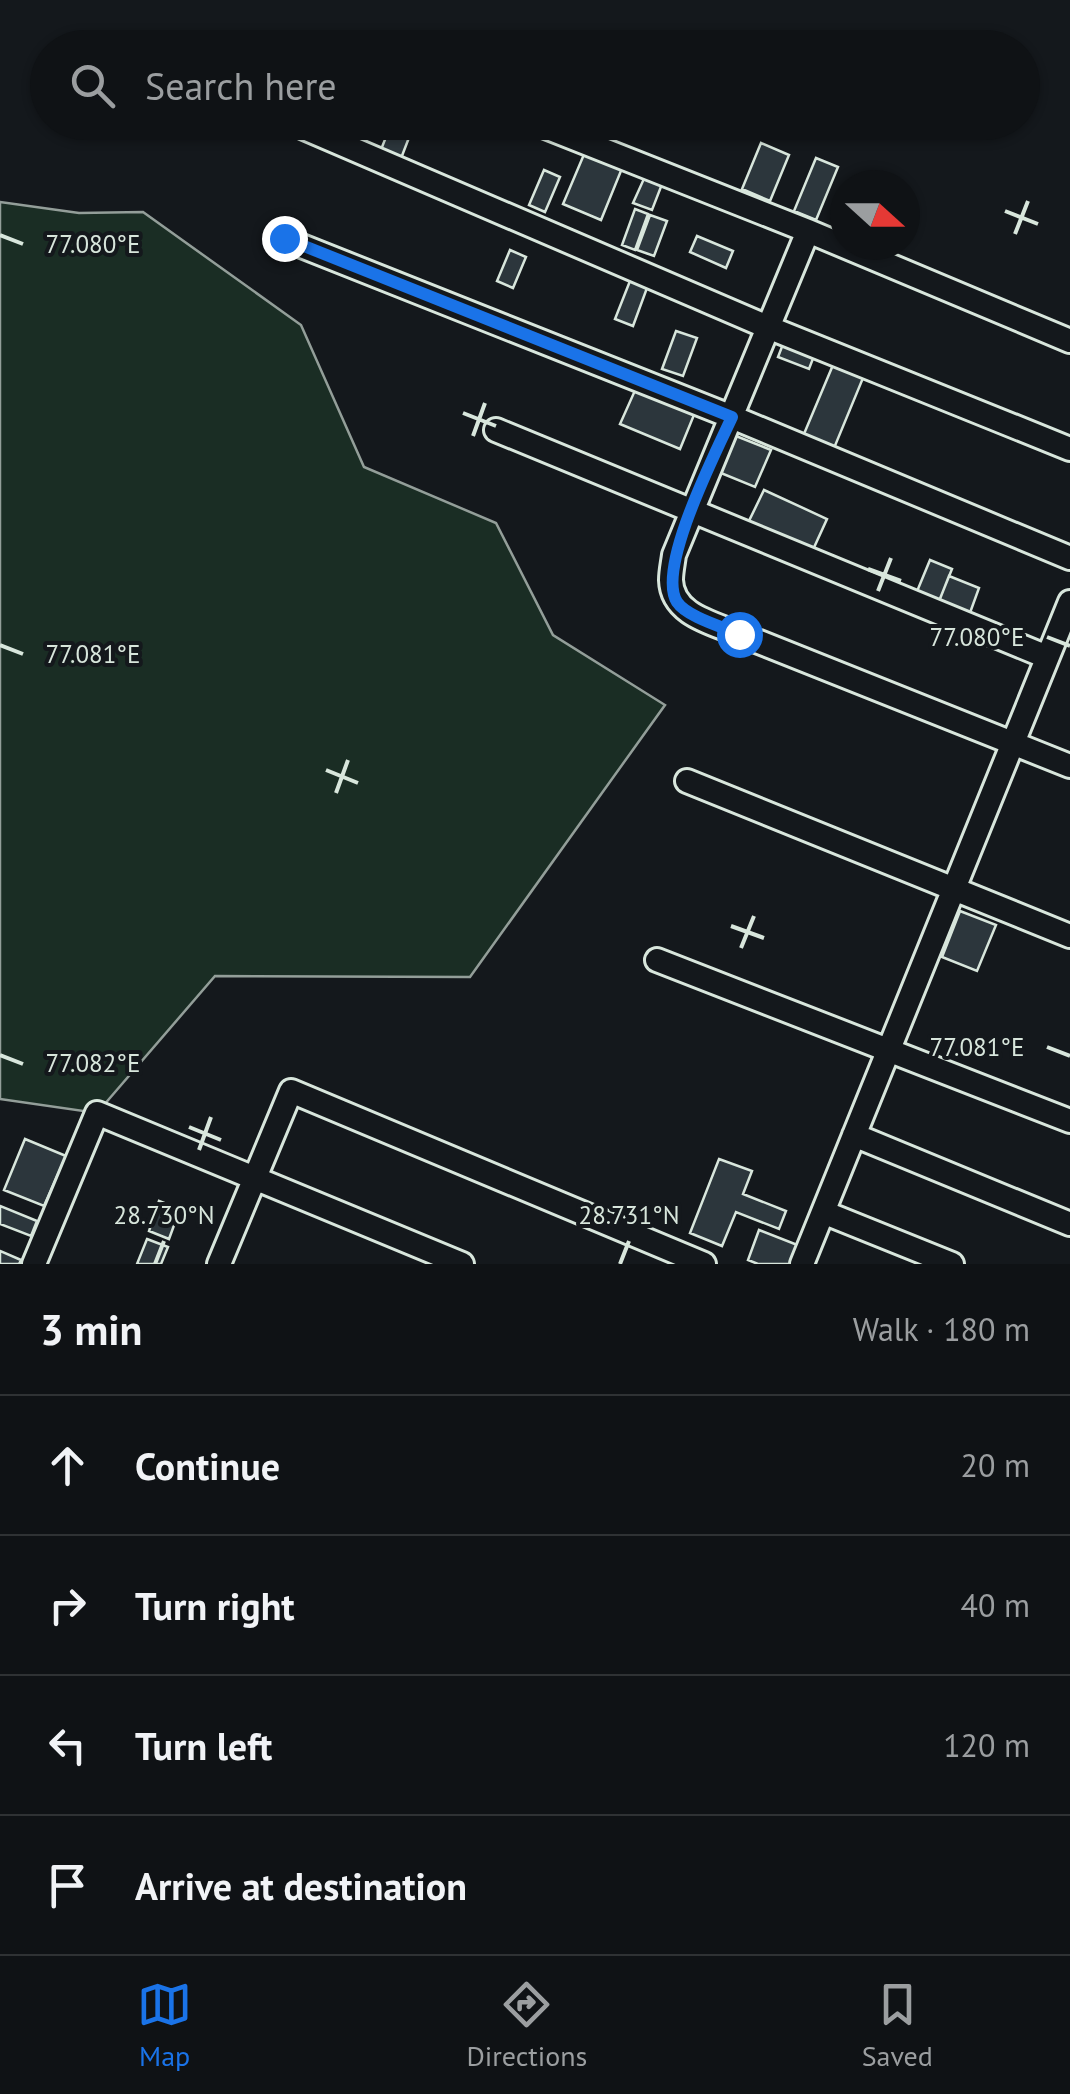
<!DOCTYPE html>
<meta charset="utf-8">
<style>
body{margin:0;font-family:"PT Sans",sans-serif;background:#181b1e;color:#f1f3f6}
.compass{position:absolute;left:830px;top:170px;width:90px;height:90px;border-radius:50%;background:#0f1215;box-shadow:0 2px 8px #0004;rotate:111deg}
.stop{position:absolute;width:30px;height:30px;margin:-22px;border:8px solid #1a73e8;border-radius:50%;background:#fff}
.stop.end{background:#1a73e8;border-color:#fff;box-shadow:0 2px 10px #0008}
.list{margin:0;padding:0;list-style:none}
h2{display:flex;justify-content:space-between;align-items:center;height:130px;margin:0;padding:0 40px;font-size:42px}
h2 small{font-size:32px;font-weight:400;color:#9b9ea0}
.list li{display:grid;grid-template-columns:65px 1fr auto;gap:30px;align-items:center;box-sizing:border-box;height:140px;padding:0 40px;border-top:2px solid #2f3234}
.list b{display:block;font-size:38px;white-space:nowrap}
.list em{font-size:32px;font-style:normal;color:#9b9ea0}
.icon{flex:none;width:55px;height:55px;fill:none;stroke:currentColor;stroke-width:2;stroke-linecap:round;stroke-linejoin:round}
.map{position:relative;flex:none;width:1070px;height:1264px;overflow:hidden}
.search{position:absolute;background:#0f1215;box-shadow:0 2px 8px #0004;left:30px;right:30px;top:30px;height:110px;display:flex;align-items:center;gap:25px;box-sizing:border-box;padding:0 35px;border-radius:55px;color:#9b9ea0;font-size:38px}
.sheet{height:690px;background:#0f1215}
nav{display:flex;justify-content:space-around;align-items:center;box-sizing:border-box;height:140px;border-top:2px solid #2f3234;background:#0f1215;font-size:28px;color:#9b9ea0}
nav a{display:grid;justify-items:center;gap:5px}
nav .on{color:#1a73e8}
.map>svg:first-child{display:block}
.green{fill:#1a2d24;stroke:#939e99;stroke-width:2.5}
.building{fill:#2c363c;stroke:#d8e6dc;stroke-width:2.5}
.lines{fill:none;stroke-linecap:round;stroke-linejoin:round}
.minor-casing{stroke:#d8e6dc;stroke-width:28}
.minor{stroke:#14181c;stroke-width:22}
.route{stroke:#1a73e8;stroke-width:12}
.ticks{fill:none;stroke:#d8e6dc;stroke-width:4}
.ticks-label{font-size:25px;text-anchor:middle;fill:#d8e6dc;stroke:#14181c;stroke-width:8;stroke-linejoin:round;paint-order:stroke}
</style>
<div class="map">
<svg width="1070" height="1264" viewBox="0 0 1070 1264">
<rect width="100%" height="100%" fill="#14181c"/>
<!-- green -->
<path class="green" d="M 0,202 L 79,213 L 143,212 L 301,325 L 364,467 L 496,523 L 553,635 L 665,705 L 470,977 L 215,976 L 97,1113 L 0,1099 Z"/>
<!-- building -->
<path class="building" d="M 392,122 L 415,122 L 400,161 L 380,152 Z
M 761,143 L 789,155 L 770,201 L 742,189 Z
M 588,145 L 625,161 L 601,220 L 563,204 Z
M 816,158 L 838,167 L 816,220 L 794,211 Z
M 544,170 L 560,177 L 545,212 L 529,205 Z
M 647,172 L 664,179 L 652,210 L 633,203 Z
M 635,209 L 648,214 L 635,250 L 622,245 Z
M 650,215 L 667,221 L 654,256 L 637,250 Z
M 697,236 L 733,251 L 726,268 L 690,252 Z
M 510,250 L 526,257 L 513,288 L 497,281 Z
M 630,281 L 647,288 L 633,326 L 615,319 Z
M 676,331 L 697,338 L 683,376 L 662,369 Z
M 783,344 L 814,356 L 809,369 L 778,357 Z
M 833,365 L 863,378 L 832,453 L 801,441 Z
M 637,386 L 696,410 L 680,449 L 620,424 Z
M 731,434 L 771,450 L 755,487 L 716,471 Z
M 764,490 L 827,519 L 811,554 L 747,525 Z
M 930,560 L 952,569 L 935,611 L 913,601 Z
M 949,576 L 979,588 L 967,621 L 936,609 Z
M 960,911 L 996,925 L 977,971 L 942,957 Z
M 25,1139 L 66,1156 L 44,1206 L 4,1190 Z
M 719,1159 L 752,1171 L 743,1194 L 786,1211 L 779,1229 L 736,1212 L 722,1246 L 690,1233 Z
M 159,1201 L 180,1209 L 169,1239 L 149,1231 Z
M 0,1206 L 37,1221 L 31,1236 L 0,1224 Z
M 759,1230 L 800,1246 L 793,1264 L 758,1264 L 748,1260 Z
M 147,1239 L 168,1247 L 161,1264 L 137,1264 Z
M 0,1251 L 21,1260 L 19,1264 L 0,1264 Z"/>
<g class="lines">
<defs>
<path id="minor" d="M 533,122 L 808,231 L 1070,341
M 304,128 L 770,328 L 1070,449
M 808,231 L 674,555 C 673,563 671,572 671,580 C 672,615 713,623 739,634 L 1070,766
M 284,239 L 732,417 L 1070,558
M 496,430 L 1047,657
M 687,781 L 1070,936
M 657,960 L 1070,1121
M 854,1135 L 1070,1224
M 823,1212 L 952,1264
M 34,1264 L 97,1113 L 462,1264
M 219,1264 L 291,1091 L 704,1264
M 802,1264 L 1070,602"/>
</defs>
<!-- minor casing -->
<use href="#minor" class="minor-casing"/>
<!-- minor -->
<use href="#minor" class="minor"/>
</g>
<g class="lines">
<!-- route -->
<path class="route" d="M 284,238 L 732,417 C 716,452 656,569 677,602 C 687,617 723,627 739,634"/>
</g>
<!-- ticks -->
<path class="ticks" d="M 1005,211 L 1038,224M 1015,234 L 1028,201M 0,235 L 23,244M 463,413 L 496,426M 473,436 L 485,403M 868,569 L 901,581M 878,591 L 891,558M 1047,637 L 1070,646M 0,645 L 23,654M 326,770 L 358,783M 336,793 L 348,760M 731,926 L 764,938M 741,948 L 754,916M 1047,1047 L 1070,1056M 0,1055 L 23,1064M 189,1127 L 221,1140M 199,1150 L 211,1117M 155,1264 L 164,1241M 620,1264 L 629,1241"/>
<g class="ticks-label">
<text x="93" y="253">77.080°E</text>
<text x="977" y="646">77.080°E</text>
<text x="93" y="663">77.081°E</text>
<text x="977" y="1056">77.081°E</text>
<text x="93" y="1072">77.082°E</text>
<text x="164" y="1224">28.730°N</text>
<text x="629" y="1224">28.731°N</text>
</g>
</svg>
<svg class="compass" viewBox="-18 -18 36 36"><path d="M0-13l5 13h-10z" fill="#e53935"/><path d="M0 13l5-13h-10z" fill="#9b9ea0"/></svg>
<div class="stop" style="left:739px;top:634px"></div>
<div class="stop end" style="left:284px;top:238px"></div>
<div class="search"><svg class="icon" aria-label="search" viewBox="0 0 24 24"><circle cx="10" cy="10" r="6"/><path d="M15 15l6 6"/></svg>Search here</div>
</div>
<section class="sheet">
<h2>3 min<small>Walk · 180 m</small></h2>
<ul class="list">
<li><svg class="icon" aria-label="ahead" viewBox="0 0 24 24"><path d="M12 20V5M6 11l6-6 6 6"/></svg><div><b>Continue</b></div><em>20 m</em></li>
<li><svg class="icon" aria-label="right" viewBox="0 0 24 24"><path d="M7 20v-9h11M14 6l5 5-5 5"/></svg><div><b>Turn right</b></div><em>40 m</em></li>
<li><svg class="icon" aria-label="left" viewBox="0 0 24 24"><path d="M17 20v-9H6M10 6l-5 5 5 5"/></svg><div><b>Turn left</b></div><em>120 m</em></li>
<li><svg class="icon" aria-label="arrive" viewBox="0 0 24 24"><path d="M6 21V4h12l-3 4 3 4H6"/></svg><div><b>Arrive at destination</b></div></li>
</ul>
</section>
<nav>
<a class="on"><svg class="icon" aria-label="map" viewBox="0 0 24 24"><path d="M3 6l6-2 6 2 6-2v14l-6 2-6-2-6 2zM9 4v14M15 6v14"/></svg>Map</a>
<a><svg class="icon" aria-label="directions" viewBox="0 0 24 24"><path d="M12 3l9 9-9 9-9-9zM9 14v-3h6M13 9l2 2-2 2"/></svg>Directions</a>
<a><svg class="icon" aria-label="saved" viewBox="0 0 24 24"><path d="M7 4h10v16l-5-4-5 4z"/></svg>Saved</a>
</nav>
